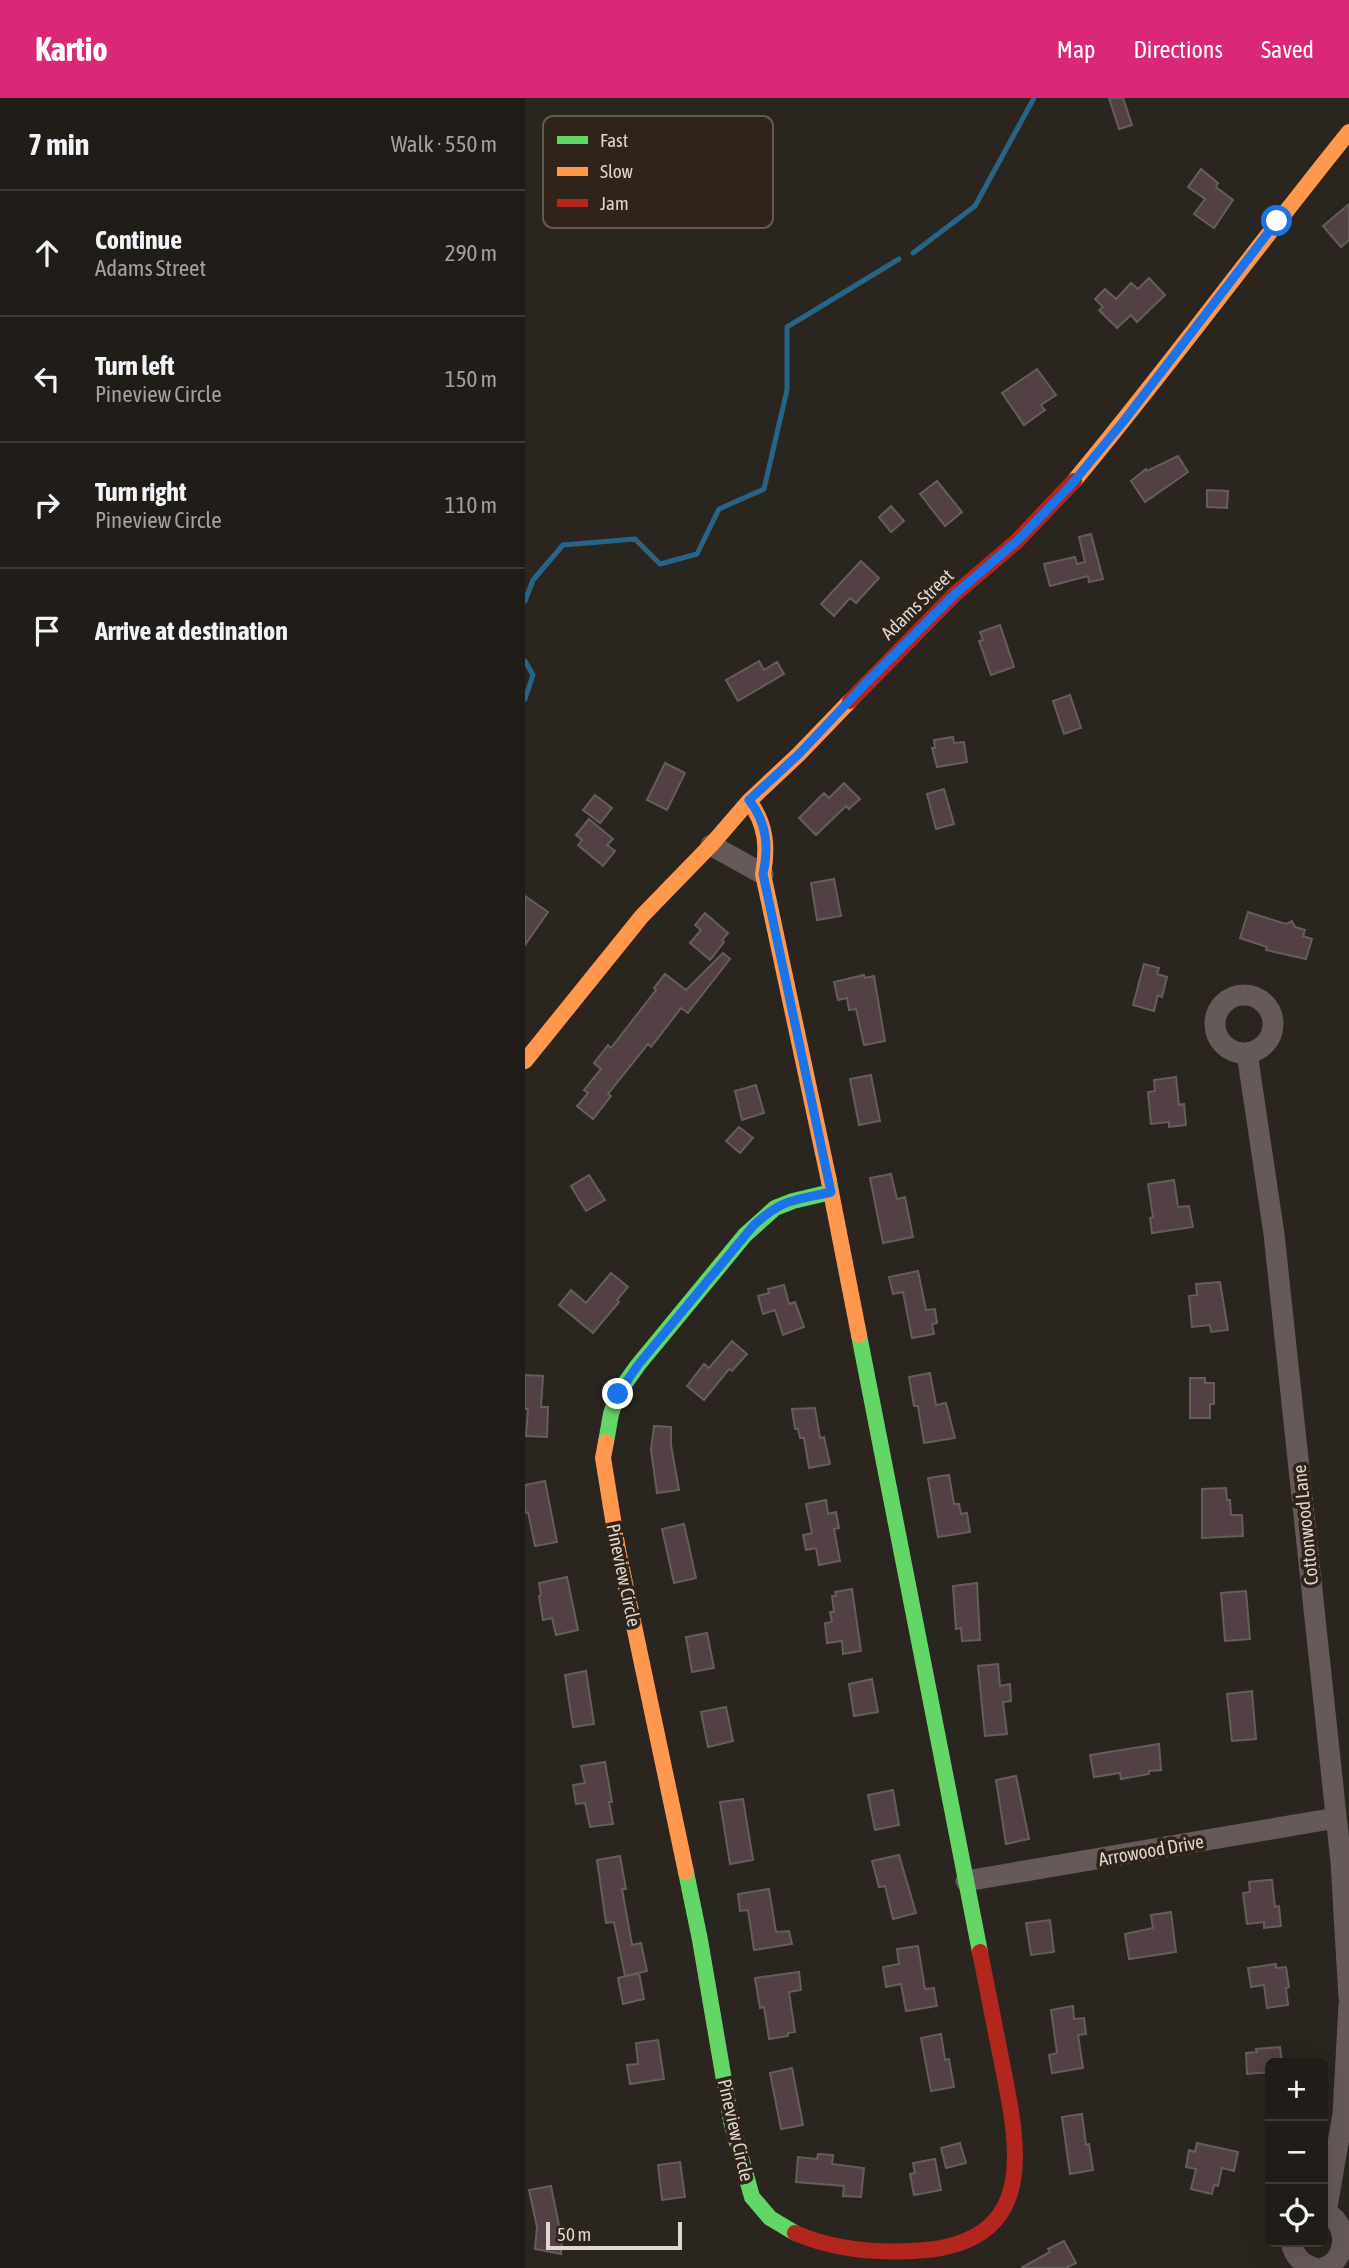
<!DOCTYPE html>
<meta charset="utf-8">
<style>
body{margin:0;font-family:"Asap Condensed",sans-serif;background:#282520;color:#f1f3f6}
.controls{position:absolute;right:21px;bottom:21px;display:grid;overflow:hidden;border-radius:10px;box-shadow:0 7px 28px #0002}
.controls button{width:63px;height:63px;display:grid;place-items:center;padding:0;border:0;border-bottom:2px solid #3d3a36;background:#201c17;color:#f1f3f6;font:35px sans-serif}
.scale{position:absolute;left:21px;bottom:18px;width:136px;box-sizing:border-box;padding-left:7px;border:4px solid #ded6cf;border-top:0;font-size:19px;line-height:24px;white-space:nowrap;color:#ded6cf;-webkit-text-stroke:5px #30241a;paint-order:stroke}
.stop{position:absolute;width:21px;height:21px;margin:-16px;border:5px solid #1a73e8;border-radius:50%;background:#fff}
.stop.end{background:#1a73e8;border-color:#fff;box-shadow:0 2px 7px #0008}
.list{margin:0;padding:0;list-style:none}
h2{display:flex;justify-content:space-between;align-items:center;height:91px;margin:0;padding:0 28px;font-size:30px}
h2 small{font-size:23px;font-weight:400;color:#a2a1a1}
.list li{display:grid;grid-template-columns:46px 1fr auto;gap:21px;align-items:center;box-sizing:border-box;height:126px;padding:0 28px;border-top:2px solid #3d3a36}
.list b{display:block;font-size:26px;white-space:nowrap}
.list p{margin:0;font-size:23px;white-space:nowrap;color:#a2a1a1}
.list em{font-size:23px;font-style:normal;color:#a2a1a1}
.icon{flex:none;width:38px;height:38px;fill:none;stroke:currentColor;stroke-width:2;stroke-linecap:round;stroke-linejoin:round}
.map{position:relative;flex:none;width:824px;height:2170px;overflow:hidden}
header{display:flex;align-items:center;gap:42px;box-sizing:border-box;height:98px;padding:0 35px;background:#db2777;color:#fff}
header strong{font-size:33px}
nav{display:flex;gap:38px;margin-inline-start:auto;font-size:24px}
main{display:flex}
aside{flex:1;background:#201c17}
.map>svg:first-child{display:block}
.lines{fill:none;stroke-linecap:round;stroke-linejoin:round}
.stream{stroke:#266588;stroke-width:5}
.building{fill:#524044;stroke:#645d5c;stroke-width:2}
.street{stroke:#66595a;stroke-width:21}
.fast{stroke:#63d668;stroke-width:16}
.slow{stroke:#ff974d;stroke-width:16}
.jam{stroke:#b3261e;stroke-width:16}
.route{stroke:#1a73e8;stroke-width:9}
.labels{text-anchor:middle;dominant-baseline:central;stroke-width:7;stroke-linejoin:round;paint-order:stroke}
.street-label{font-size:19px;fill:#ded6cf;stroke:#30241a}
.key{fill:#30241a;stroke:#645950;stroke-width:2}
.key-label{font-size:19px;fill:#ded6cf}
</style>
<header>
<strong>Kartio</strong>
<nav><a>Map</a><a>Directions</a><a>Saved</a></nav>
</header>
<main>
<aside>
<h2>7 min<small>Walk · 550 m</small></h2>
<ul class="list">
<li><svg class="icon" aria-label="ahead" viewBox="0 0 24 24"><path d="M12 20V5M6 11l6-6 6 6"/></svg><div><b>Continue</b><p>Adams Street</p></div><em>290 m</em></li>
<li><svg class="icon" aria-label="left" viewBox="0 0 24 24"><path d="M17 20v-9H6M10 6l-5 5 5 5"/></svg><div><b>Turn left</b><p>Pineview Circle</p></div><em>150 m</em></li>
<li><svg class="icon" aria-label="right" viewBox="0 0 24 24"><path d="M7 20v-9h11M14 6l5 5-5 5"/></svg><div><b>Turn right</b><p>Pineview Circle</p></div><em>110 m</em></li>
<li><svg class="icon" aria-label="arrive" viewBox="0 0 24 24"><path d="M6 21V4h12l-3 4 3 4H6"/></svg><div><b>Arrive at destination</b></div></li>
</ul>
</aside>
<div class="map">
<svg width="824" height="2170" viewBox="0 0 824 2170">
<rect width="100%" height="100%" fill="#2b251f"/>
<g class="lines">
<!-- stream -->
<path class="stream" d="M 388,155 L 450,108 L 509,0
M 0,503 L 8,482 L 38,447 L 110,441 L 135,466 L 172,456 L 194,411 L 239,391 L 262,292 L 262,229 L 374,161
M 0,563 L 8,577 L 0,601"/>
</g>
<!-- building -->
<path class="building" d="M 584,0 L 598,0 L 607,27 L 594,31 Z
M 676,71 L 693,85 L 691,89 L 708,102 L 689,130 L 669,116 L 680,101 L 663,89 Z
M 824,106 L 824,142 L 816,149 L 798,128 Z
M 624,180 L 640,197 L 612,224 L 606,217 L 592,230 L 574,212 L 578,209 L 570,201 L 580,191 L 591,201 L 606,185 L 613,191 Z
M 512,271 L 531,297 L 516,307 L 520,312 L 499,327 L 477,295 Z
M 653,358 L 663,374 L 620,404 L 606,383 L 621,371 L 622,373 Z
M 412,383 L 437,414 L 420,428 L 395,396 Z
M 682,392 L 703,393 L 702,410 L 682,409 Z
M 366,408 L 379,423 L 366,434 L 354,419 Z
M 566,436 L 578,481 L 564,484 L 563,478 L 525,488 L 519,466 L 550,459 L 552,466 L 560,464 L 554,439 Z
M 336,463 L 354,480 L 331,505 L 325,500 L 309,518 L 296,506 Z
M 475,527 L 489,569 L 466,577 L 454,543 L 458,542 L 455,534 Z
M 234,563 L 239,572 L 252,564 L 259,576 L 213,603 L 201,582 Z
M 545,597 L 556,630 L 539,636 L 528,603 Z
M 428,639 L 429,645 L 439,644 L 442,664 L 412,669 L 407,650 L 410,650 L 409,642 Z
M 140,665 L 160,675 L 142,712 L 122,702 Z
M 319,685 L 335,701 L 324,711 L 321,708 L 291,737 L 274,720 L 299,695 L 304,700 Z
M 419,691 L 429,726 L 411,731 L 402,696 Z
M 70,697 L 87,710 L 75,725 L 58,712 Z
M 64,721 L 88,741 L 82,747 L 90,753 L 78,768 L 53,747 L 57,742 L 51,737 Z
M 309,781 L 316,818 L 292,822 L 286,785 Z
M 0,798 L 23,814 L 0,847 Z
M 723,814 L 761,826 L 767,823 L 770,829 L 780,832 L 778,838 L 787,841 L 781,861 L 741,852 L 742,849 L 715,840 Z
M 180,815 L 203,835 L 197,842 L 199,844 L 185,862 L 165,845 L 176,832 L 170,827 Z
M 198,855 L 205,861 L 163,915 L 156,910 L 126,949 L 123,946 L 83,996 L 86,998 L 68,1021 L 52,1008 L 63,995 L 59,992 L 76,971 L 69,965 L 83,947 L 86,950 L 131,892 L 129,890 L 140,876 L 161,892 Z
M 619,866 L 634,870 L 632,876 L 642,879 L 637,899 L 633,897 L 629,913 L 608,907 Z
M 339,877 L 340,880 L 349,878 L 360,943 L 339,947 L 331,911 L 324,912 L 322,900 L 313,902 L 309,884 Z
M 346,977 L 355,1023 L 334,1027 L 325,981 Z
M 651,979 L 654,1007 L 659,1006 L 661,1027 L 644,1029 L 644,1024 L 626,1026 L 623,994 L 630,993 L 629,982 Z
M 231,987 L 239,1015 L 217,1022 L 210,993 Z
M 214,1029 L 228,1040 L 215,1055 L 201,1043 Z
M 366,1076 L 372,1101 L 380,1099 L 388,1139 L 358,1145 L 345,1080 Z
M 64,1077 L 80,1102 L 61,1113 L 46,1088 Z
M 649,1082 L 653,1109 L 664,1108 L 668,1129 L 627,1135 L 625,1120 L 628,1119 L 623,1086 Z
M 393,1173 L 401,1212 L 410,1211 L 412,1225 L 407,1226 L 409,1236 L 387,1240 L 378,1194 L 368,1196 L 364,1179 Z
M 86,1175 L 103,1189 L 92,1202 L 94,1204 L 68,1235 L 34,1207 L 46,1192 L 61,1205 Z
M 695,1184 L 703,1232 L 686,1234 L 685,1227 L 667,1229 L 664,1198 L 672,1197 L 671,1186 Z
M 259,1187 L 264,1206 L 270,1204 L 279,1229 L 258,1237 L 250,1212 L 238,1216 L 233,1198 L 244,1195 L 243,1191 Z
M 207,1243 L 222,1256 L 207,1273 L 204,1271 L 179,1302 L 162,1288 L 179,1266 L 184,1270 Z
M 405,1275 L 411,1307 L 421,1305 L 430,1340 L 399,1345 L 393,1308 L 389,1308 L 384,1279 Z
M 0,1277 L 18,1278 L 16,1309 L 23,1309 L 22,1339 L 1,1338 L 3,1311 L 0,1311 Z
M 665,1280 L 680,1280 L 680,1285 L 689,1285 L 689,1306 L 685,1306 L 685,1320 L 665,1320 Z
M 290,1310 L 295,1340 L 299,1339 L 305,1366 L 284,1370 L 279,1340 L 275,1340 L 273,1331 L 270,1331 L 267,1311 Z
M 129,1328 L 146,1329 L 146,1347 L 154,1392 L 132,1395 L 126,1352 Z
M 424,1377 L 429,1406 L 434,1406 L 436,1416 L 442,1415 L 445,1434 L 413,1439 L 403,1380 Z
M 20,1383 L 32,1444 L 10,1448 L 3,1414 L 0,1415 L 0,1387 Z
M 701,1390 L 702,1402 L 705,1402 L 706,1417 L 717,1417 L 718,1438 L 677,1440 L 677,1391 Z
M 301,1402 L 303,1416 L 311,1414 L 314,1430 L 309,1431 L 315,1463 L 294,1467 L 291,1450 L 281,1452 L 278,1437 L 287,1435 L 281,1406 Z
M 159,1426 L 171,1480 L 149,1485 L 137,1431 Z
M 42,1479 L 53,1532 L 31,1537 L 27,1520 L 18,1522 L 14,1498 L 16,1497 L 14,1485 Z
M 452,1485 L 455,1542 L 437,1543 L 436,1530 L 431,1531 L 428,1488 Z
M 327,1491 L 336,1553 L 318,1556 L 317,1543 L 302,1545 L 300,1525 L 307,1524 L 305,1514 L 309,1514 L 307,1498 L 311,1498 L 310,1494 Z
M 721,1493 L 725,1541 L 700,1543 L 696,1495 Z
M 182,1535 L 189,1570 L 167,1574 L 161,1539 Z
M 473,1566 L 475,1588 L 485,1586 L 486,1603 L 478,1604 L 482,1636 L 460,1638 L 453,1568 Z
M 61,1573 L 69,1626 L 48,1629 L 40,1577 Z
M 347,1581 L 353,1614 L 329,1618 L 324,1586 Z
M 727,1593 L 731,1641 L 707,1643 L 702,1596 Z
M 201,1609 L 208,1643 L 183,1649 L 176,1614 Z
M 634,1646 L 636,1672 L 624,1673 L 624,1676 L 596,1681 L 595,1675 L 569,1679 L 565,1657 Z
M 80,1664 L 87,1704 L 84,1704 L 88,1726 L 65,1729 L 60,1705 L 51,1706 L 48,1687 L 60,1685 L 56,1668 Z
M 491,1678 L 504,1741 L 481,1746 L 471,1682 Z
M 368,1692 L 374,1727 L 350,1732 L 343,1697 Z
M 218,1701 L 228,1762 L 205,1766 L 195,1704 Z
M 374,1757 L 391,1815 L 368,1821 L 360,1788 L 354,1789 L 347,1763 Z
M 95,1758 L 101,1791 L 97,1791 L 107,1847 L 116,1845 L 122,1873 L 100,1878 L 89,1824 L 81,1825 L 72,1762 Z
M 743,1782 L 747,1782 L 750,1809 L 754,1808 L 756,1828 L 739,1830 L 739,1824 L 722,1826 L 718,1795 L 725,1794 L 724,1784 Z
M 244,1791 L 251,1834 L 264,1833 L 267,1846 L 229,1852 L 223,1812 L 215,1813 L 213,1796 Z
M 646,1814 L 651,1854 L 604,1861 L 600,1836 L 628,1830 L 626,1817 Z
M 525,1822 L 529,1854 L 506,1857 L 501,1825 Z
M 393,1848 L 400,1891 L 409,1890 L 412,1908 L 381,1913 L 376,1886 L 361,1889 L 358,1869 L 374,1866 L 372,1851 Z
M 751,1866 L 751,1870 L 761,1869 L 764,1889 L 761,1890 L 763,1907 L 742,1910 L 739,1887 L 726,1889 L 723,1870 Z
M 274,1874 L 276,1892 L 264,1894 L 270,1934 L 263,1935 L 263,1938 L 244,1941 L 239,1909 L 235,1910 L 230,1880 Z
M 114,1875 L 119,1901 L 98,1906 L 93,1880 Z
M 548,1908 L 549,1921 L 559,1920 L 561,1936 L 553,1937 L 558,1970 L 527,1975 L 524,1957 L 532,1955 L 526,1912 Z
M 416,1936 L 420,1962 L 424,1961 L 429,1989 L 406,1993 L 396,1940 Z
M 133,1942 L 139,1981 L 105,1986 L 102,1967 L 113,1966 L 111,1945 Z
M 755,1949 L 757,1965 L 745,1965 L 745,1974 L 722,1976 L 721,1955 L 732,1954 L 731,1951 Z
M 267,1970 L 278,2027 L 256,2031 L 245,1975 Z
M 557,2016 L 561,2047 L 564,2046 L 568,2072 L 545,2076 L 537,2019 Z
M 435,2045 L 441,2065 L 421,2070 L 416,2050 Z
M 672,2045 L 713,2054 L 709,2073 L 697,2070 L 693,2088 L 689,2087 L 687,2096 L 666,2091 L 671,2071 L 661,2069 L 664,2052 L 670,2054 Z
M 293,2056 L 308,2057 L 307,2066 L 339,2070 L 336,2099 L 318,2098 L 319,2088 L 271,2084 L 273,2059 L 292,2061 Z
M 410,2061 L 416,2092 L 389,2097 L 385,2076 L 390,2075 L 388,2065 Z
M 155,2064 L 160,2099 L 137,2102 L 133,2067 Z
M 26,2088 L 37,2142 L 36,2156 L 10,2151 L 12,2129 L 4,2092 Z
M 539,2143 L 551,2165 L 541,2170 L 496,2170 L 525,2154 L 523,2151 Z"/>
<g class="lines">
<!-- street -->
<path class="street" d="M 186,747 L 238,776
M690 926a29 29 0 1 1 58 0a29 29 0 1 1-58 0Z
M 722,955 L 749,1136 L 816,1764 L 824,1900
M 441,1783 L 811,1720
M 801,2115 L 818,2016 L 824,1907
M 766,2144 C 769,2158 776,2166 790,2170
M 798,2170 C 824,2163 824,2121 798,2114"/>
<!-- fast -->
<path class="fast" d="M 334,1237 L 455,1854
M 81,1344 L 86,1316 L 93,1295 L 113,1267 L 220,1137 L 250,1110 L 268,1103 L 306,1094 L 304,1083
M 161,1774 L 175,1842 L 206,2023 L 227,2099 L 245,2120 L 270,2135"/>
<!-- slow -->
<path class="slow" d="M 549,383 C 644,269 731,149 824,34
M 224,703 C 241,726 243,749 238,776 L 304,1083
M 0,963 L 117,818 L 186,747 L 224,703 L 274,656 L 325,603
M 306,1094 L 334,1237
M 81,1344 L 78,1360 L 93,1452 L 161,1774"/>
<!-- jam -->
<path class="jam" d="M 325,603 L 430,496 L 492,443 L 549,383
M 270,2135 C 312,2153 356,2156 401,2152 C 512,2141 494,2050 478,1970 C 470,1931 463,1893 455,1854"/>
</g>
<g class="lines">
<!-- route -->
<path class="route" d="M 93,1296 L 113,1267 L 228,1128 C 258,1100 268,1103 306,1094 L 238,776 C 244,749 242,725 224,702 L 274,656 L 339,587 L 430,496 L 492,443 L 545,388 L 598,324 L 752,123"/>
</g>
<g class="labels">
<!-- street labels -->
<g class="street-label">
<text transform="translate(392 506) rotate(-44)">Adams Street</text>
<text transform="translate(780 1427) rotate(-96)">Cottonwood Lane</text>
<text transform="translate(99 1477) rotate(78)">Pineview Circle</text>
<text transform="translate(626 1752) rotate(-10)">Arrowood Drive</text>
<text transform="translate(211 2032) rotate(77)">Pineview Circle</text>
</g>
</g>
<!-- legend -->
<rect x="18" y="18" width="230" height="112" rx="10" class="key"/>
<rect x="32" y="38" width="31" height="8" fill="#63d668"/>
<rect x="32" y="69" width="31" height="9" fill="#ff974d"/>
<rect x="32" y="101" width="31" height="8" fill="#b3261e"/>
<g class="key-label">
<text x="75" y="49">Fast</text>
<text x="75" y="80">Slow</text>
<text x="75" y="112">Jam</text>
</g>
</svg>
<div class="controls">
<button>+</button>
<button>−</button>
<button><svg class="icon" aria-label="locate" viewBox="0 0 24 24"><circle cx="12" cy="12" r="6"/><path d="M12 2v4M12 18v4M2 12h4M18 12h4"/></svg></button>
</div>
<div class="scale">50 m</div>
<div class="stop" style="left:752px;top:123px"></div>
<div class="stop end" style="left:93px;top:1296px"></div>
</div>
</main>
